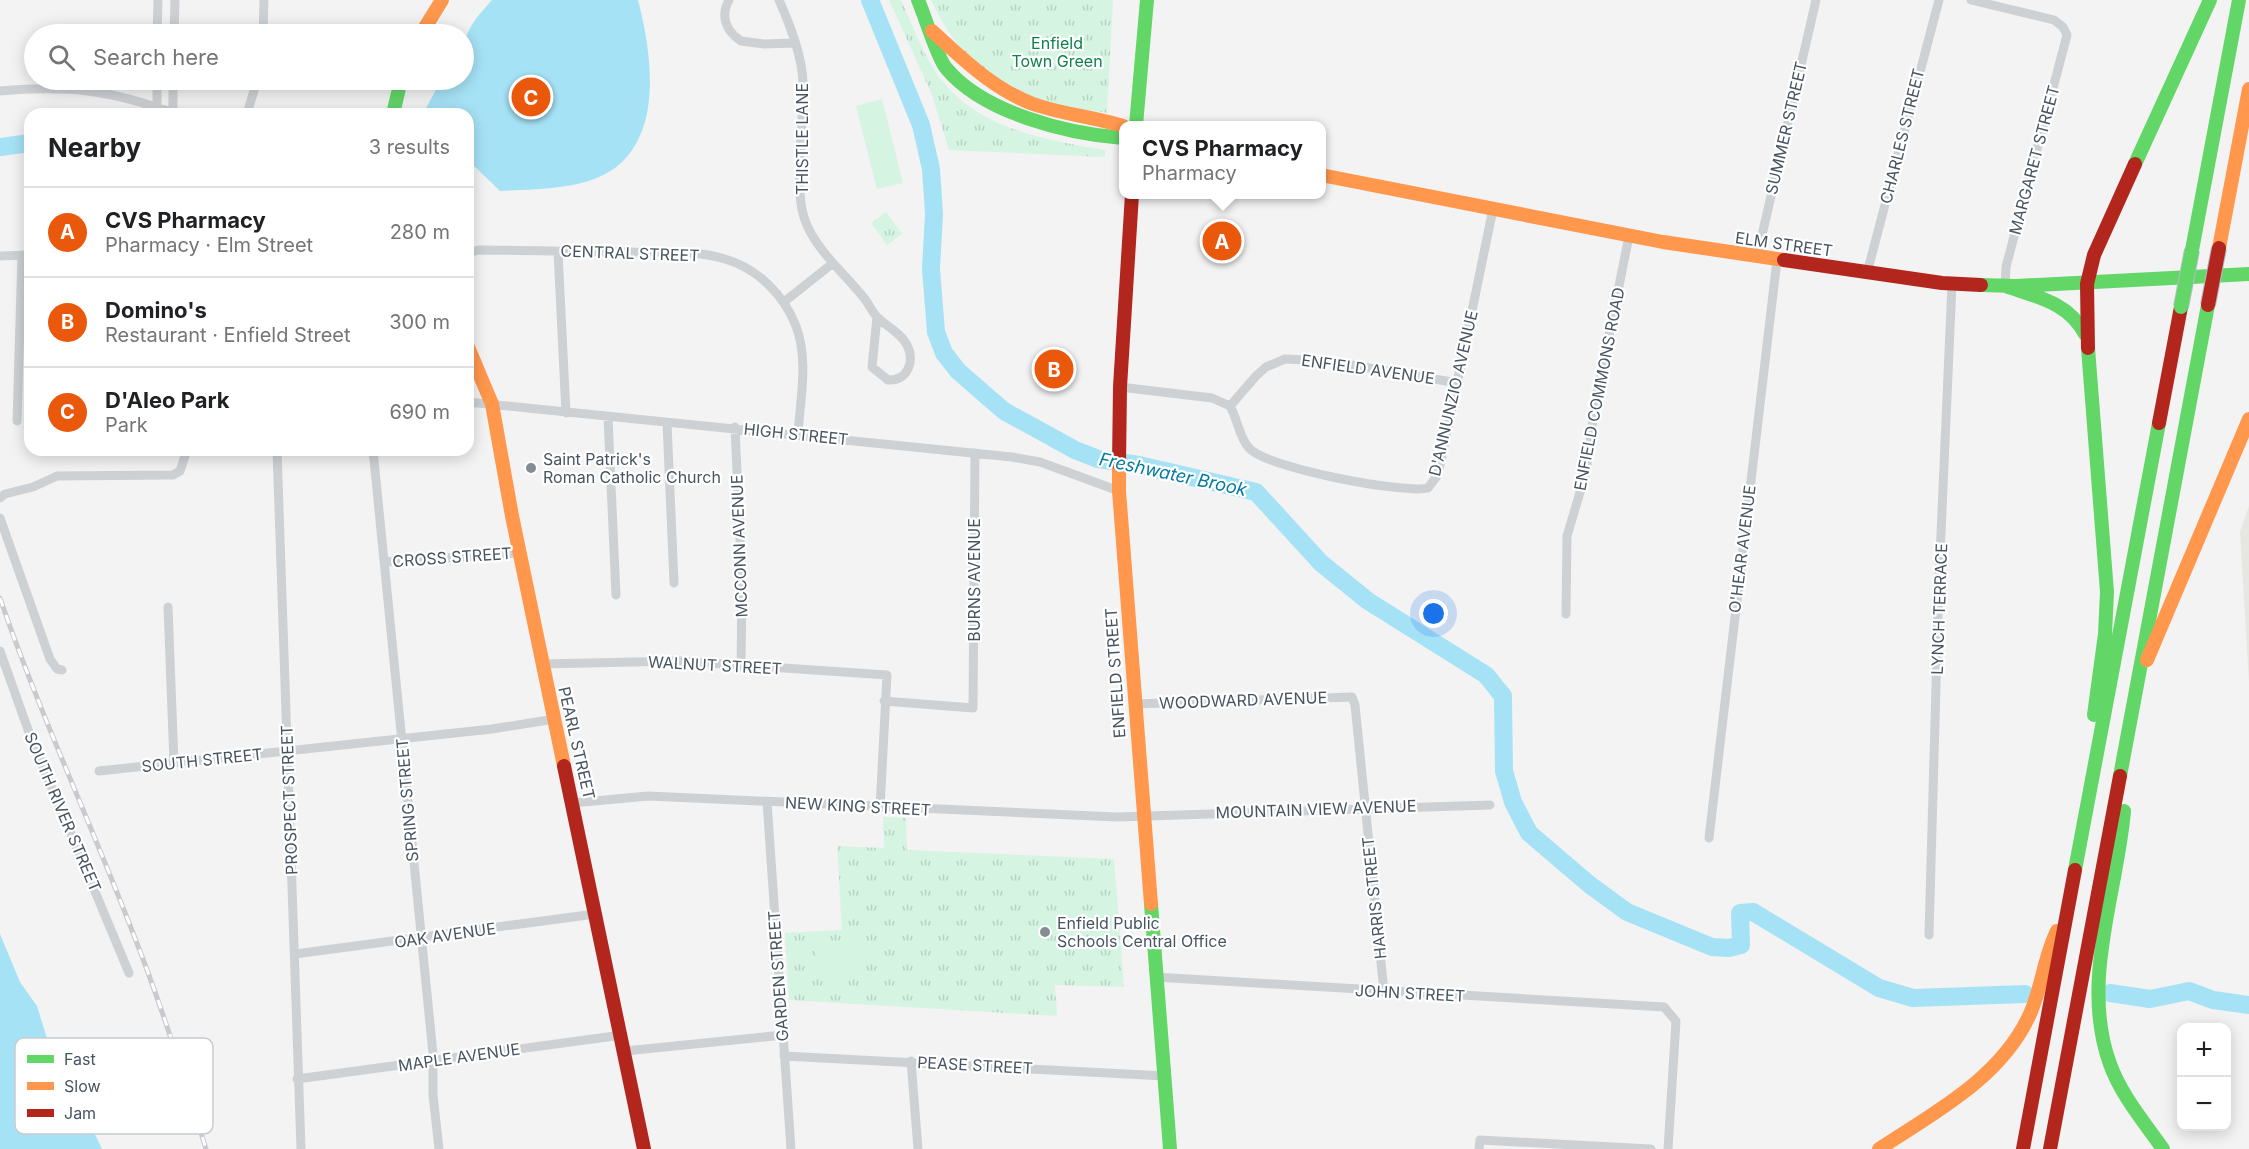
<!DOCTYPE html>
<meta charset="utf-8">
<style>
body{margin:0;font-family:Inter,sans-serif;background:#f2f2f2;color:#202124}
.controls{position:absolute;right:18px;bottom:18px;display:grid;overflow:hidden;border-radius:12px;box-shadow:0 3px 15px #0003}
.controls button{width:54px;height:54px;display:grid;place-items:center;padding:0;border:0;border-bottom:2px solid #e0e0e0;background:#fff;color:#202124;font:30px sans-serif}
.you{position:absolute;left:1434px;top:614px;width:21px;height:21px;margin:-15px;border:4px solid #fff;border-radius:50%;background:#1a73e8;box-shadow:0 0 0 9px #1a73e833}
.badge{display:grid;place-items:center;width:39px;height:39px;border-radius:50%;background:#ea580c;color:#fff;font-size:20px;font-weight:700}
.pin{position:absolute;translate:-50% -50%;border:3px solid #fff;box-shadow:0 2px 6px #0006}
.popup{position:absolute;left:1119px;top:121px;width:207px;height:78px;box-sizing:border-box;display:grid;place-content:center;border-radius:12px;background:#fff;filter:drop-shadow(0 2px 4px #0005);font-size:20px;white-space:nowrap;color:#757577}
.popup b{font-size:22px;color:#202124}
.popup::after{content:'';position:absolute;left:50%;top:100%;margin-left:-12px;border:12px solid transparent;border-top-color:#fff}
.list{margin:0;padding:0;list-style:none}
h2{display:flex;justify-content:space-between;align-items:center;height:78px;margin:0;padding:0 24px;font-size:26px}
h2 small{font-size:20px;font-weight:400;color:#757577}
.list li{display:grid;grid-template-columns:39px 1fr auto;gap:18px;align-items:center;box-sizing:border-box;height:90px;padding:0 24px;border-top:2px solid #e0e0e0}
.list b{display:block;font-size:22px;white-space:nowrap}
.list p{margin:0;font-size:20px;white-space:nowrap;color:#757577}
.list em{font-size:20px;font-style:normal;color:#757577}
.icon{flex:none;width:33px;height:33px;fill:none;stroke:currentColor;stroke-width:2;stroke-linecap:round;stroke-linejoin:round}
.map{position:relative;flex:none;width:2249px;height:1149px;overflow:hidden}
.search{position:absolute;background:#fff;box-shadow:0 3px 15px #0003;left:24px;top:24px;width:450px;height:66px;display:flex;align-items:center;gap:15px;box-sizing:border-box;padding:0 21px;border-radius:33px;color:#757577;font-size:22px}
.panel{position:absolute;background:#fff;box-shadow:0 3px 15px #0003;left:24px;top:108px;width:450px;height:348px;border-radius:18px}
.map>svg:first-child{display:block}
.commercial{fill:#e7e7e1}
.park{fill:url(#park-tufts)}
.pitch{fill:#d5f4e2}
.water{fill:#a6e2f6}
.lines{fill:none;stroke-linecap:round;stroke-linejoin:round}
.river{stroke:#a6e2f6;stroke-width:18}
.street{stroke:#ced1d4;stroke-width:9}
.fast{stroke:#63d668;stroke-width:14}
.slow{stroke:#ff974d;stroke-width:14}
.jam{stroke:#b3261e;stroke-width:14}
.rail-casing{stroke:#c8cacd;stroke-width:5}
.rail{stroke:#fff;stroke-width:3;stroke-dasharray:9;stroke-linecap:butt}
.fast-bridge-casing{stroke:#b6bcc4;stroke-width:16;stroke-linecap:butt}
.jam-bridge-casing{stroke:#b6bcc4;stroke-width:16;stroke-linecap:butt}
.fast-bridge{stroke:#63d668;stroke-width:14}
.jam-bridge{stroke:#b3261e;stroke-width:14}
.poi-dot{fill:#838c95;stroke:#fff;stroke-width:2}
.labels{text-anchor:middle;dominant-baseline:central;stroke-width:4.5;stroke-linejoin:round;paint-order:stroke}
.park-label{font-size:16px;fill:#0c824c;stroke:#fff}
.street-label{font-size:16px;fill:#475462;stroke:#fff}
.poi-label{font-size:16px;fill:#475462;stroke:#fff;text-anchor:start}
.water-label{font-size:18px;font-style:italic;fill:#037aa2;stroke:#fff}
.key{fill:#fff;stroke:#c8ccd0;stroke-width:1.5}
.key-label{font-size:16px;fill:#475462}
</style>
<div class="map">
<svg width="2249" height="1149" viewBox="0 0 2249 1149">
<defs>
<pattern id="park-tufts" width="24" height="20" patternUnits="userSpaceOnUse" patternTransform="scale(1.5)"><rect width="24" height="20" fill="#d5f4e2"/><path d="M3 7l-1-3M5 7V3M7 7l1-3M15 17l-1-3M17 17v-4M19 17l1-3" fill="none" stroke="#b8d3c4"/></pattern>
</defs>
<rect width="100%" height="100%" fill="#f3f3f3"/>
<!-- commercial -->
<path class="commercial" d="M 2249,506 L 2249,682 L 2240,532 Z"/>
<!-- park -->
<path class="park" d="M 889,0 L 901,0 C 912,24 921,49 935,71 C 974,129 1042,139 1105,150 L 1105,157 L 949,150 L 932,95 Z
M 931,0 L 1113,0 L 1107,113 C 1084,109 1060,108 1038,101 C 985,84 954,48 931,0 Z
M 886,212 L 902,234 L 887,245 L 871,223 Z
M 883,817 L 906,818 L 907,850 L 1114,859 L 1124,987 L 1055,985 L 1057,1016 L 789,1000 L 785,933 L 842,930 L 837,846 L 884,848 Z"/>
<!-- pitch -->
<path class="pitch" d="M 882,99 L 903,183 L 877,189 L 856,106 Z
M 817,942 L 865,944 L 863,975 L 815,973 Z"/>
<!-- water -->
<path class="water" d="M 492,0 L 638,0 C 651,50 664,131 615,168 C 585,190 536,189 500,191 L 468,160 L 468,114 L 423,114 L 441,80 L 464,80 C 464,36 462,33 492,0 Z
M 0,934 L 20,982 L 37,1006 L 49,1045 L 68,1084 L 71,1101 L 88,1120 L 102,1149 L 0,1149 Z"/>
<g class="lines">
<!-- river -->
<path class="river" d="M 870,0 L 921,125 L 931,169 L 934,214 L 931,269 L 936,332 L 944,353 L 958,371 L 1004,411 L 1075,450 L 1098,459 L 1139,465 L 1256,492 L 1321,563 L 1368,601 L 1486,675 L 1503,696 L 1504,771 L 1513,802 L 1529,833 L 1590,885 L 1627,912 L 1712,947 L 1729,948 L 1741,945 L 1740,913 L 1753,912 L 1879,988 L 1913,998 L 2025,994
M 0,147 L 30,143
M 2110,993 L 2150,999 L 2189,991 L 2213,1000 L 2249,1005"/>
<!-- street -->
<path class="street" d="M 729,0 C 720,17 726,31 741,41 L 764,44 L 794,43
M 779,0 C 790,25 802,55 803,82 C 805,121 792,190 806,223 C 818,252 845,274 864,298 C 869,304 872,312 877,317 C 887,327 900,332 907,345 C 915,361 908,381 888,380 L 872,367 L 877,317
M 1971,0 L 2054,20 L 2063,27 L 2067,35 L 2006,267 L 2005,286
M 157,34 L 158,0
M 174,34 L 175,0
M 263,34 L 264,0
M 0,91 C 69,85 111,90 176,114
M 157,107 L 157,80
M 173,113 L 173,80
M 247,114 L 257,80
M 558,252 L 566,413
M 468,253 L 479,250 C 527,250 576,252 625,252 C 657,253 694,249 725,259 C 757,268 784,295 796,326 C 809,361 800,399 798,435
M 0,256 L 30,255
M 1757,257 L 1816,0
M 1867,273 L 1939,0
M 784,302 L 833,263
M 1120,387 L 1212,398 L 1230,406
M 468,402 L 1012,457 L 1040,462 L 1119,491
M 1230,406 C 1237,418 1240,439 1249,448 C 1266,468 1404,494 1428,488 L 1437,476 L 1441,461 L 1493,209
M 1230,406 L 1256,376 L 1266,367 L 1285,359 L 1327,361 L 1458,383
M 608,418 L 616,595
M 17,421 L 22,255
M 667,423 L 674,583
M 735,427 L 742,585 L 741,666
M 277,450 L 301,1149
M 373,450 L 433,1054 L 433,1095 L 439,1149
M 0,498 L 5,494 L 33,487 L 57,476 L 173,475 L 180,471 L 187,450
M 0,518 L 50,659 L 57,669 L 62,670
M 384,562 L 520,553
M 168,607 L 174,763
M 1566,614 L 1567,536 L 1586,472 L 1595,405 L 1629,236
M 0,651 L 31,738 L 129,973
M 542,664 L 680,661 L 887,675 L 880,808
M 884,701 L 973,708 L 975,453
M 1134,704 L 1352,697 L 1355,705 L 1384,992
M 99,771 L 492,729 L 555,719
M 767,802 L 791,1149
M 573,803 L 648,796 L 1117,817 L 1490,805
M 1709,838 L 1777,260
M 1929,935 L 1939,579 L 1952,284
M 295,954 L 595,914
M 1155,977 L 1664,1007 L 1676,1021 L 1668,1149
M 625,1051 L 783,1035
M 784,1056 L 1165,1076
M 911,1061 L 918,1149
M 297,1079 L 622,1035
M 1479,1149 L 1480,1140 L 1651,1149"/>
<!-- fast -->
<path class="fast" d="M 918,0 C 925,16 937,57 946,68 C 983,113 1068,134 1123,138
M 393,114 L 401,80
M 1136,125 L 1147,0
M 2135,164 L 2210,0
M 2192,250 L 2239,0
M 1981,285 L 2016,286 L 2249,274
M 2005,286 C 2037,297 2068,302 2085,334
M 2088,348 L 2107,592 L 2105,634 L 2094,715
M 2120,776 L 2208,305
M 2124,811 C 2117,894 2080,982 2110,1064 C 2121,1095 2144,1122 2163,1149
M 2075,870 L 2159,423
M 1151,904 L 1170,1149"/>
<!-- slow -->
<path class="slow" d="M 932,31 C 963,59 993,89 1033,104 C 1062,114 1093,117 1123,126
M 421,34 L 442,0
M 1321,175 L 1663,242 L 1784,260
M 2219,248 L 2249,89
M 468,347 L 492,404 L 512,516 L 564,766
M 1119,464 L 1119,491 L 1151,904
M 2147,660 L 2249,419
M 1879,1149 C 1935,1112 2001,1078 2030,1014 C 2042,987 2044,957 2057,931"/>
<!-- jam -->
<path class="jam" d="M 1784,260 L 1942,283 L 1981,285
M 2088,348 L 2087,284 L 2094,255 L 2135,164
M 2159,423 L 2181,307
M 1119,464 L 1120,387 L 1132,194
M 564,766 L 644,1149
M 2023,1149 L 2075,870
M 2050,1149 L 2120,776"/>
<defs>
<path id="rail" d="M 0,598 C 39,712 90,821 133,933 C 161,1004 184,1076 206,1149"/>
</defs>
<!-- rail casing -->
<use href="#rail" class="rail-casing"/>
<!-- rail -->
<use href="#rail" class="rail"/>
<defs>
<path id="fast-bridge" d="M 2181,307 L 2192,250"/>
<path id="jam-bridge" d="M 2208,305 L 2219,248"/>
</defs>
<!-- fast-bridge casing -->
<use href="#fast-bridge" class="fast-bridge-casing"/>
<!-- jam-bridge casing -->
<use href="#jam-bridge" class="jam-bridge-casing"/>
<!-- fast-bridge -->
<use href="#fast-bridge" class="fast-bridge"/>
<!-- jam-bridge -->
<use href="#jam-bridge" class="jam-bridge"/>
</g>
<!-- markers -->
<g class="poi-dot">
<circle cx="531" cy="468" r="6"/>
<circle cx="1045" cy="932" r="6"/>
</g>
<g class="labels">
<!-- park labels -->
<g class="park-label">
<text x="1057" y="43">Enfield<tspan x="1057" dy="18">Town Green</tspan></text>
</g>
<!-- street labels -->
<g class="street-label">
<text transform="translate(1786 128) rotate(-77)">SUMMER STREET</text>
<text transform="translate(1902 136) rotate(-76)">CHARLES STREET</text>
<text transform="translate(802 139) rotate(-90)">THISTLE LANE</text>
<text transform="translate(2034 160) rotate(-75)">MARGARET STREET</text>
<text transform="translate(1784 244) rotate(8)">ELM STREET</text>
<text transform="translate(630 253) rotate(2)">CENTRAL STREET</text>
<text transform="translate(1368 369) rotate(8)">ENFIELD AVENUE</text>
<text transform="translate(1599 389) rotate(-79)">ENFIELD COMMONS ROAD</text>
<text transform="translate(1453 393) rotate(-77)">D'ANNUNZIO AVENUE</text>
<text transform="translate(796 434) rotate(6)">HIGH STREET</text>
<text transform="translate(739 546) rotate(-92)">MCCONN AVENUE</text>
<text transform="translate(1742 549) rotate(-83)">O'HEAR AVENUE</text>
<text transform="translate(452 557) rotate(-4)">CROSS STREET</text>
<text transform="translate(974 580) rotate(-90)">BURNS AVENUE</text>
<text transform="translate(1939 609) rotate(-88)">LYNCH TERRACE</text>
<text transform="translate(715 665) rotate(3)">WALNUT STREET</text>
<text transform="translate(1115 673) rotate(-94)">ENFIELD STREET</text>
<text transform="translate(1243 700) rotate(-2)">WOODWARD AVENUE</text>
<text transform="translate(577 743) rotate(77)">PEARL STREET</text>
<text transform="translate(202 760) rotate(-6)">SOUTH STREET</text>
<text transform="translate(289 800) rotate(-92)">PROSPECT STREET</text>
<text transform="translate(407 800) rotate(-95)">SPRING STREET</text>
<text transform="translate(858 806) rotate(3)">NEW KING STREET</text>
<text transform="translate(1316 809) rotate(-2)">MOUNTAIN VIEW AVENUE</text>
<text transform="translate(63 812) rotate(67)">SOUTH RIVER STREET</text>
<text transform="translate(1374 898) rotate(-96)">HARRIS STREET</text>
<text transform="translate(445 935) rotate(-8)">OAK AVENUE</text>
<text transform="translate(778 976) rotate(-94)">GARDEN STREET</text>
<text transform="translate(1410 993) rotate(3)">JOHN STREET</text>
<text transform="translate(459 1057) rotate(-8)">MAPLE AVENUE</text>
<text transform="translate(975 1065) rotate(3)">PEASE STREET</text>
</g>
<!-- poi labels -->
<g class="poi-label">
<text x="543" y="459">Saint Patrick's<tspan x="543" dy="18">Roman Catholic Church</tspan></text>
<text x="1057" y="923">Enfield Public<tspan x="1057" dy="18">Schools Central Office</tspan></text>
</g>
<!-- water labels -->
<g class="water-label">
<text transform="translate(1173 474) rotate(12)">Freshwater Brook</text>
</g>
</g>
<!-- legend -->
<rect x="15" y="1038" width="198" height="96" rx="9" class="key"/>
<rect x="27" y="1055" width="27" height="8" fill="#63d668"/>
<rect x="27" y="1082" width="27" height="8" fill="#ff974d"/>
<rect x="27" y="1109" width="27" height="8" fill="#b3261e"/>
<g class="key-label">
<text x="64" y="1065">Fast</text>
<text x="64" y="1092">Slow</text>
<text x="64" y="1119">Jam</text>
</g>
</svg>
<div class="controls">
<button>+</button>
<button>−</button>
</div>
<div class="you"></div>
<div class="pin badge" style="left:1222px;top:241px">A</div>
<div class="popup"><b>CVS Pharmacy</b>Pharmacy</div>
<div class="pin badge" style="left:1054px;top:369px">B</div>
<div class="pin badge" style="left:531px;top:97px">C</div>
<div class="search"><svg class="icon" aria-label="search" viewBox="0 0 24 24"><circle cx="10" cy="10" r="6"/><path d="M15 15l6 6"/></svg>Search here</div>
<section class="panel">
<h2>Nearby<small>3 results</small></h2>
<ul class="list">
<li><span class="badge">A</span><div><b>CVS Pharmacy</b><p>Pharmacy · Elm Street</p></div><em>280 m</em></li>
<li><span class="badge">B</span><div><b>Domino's</b><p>Restaurant · Enfield Street</p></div><em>300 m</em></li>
<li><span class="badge">C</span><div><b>D'Aleo Park</b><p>Park</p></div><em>690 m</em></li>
</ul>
</section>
</div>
